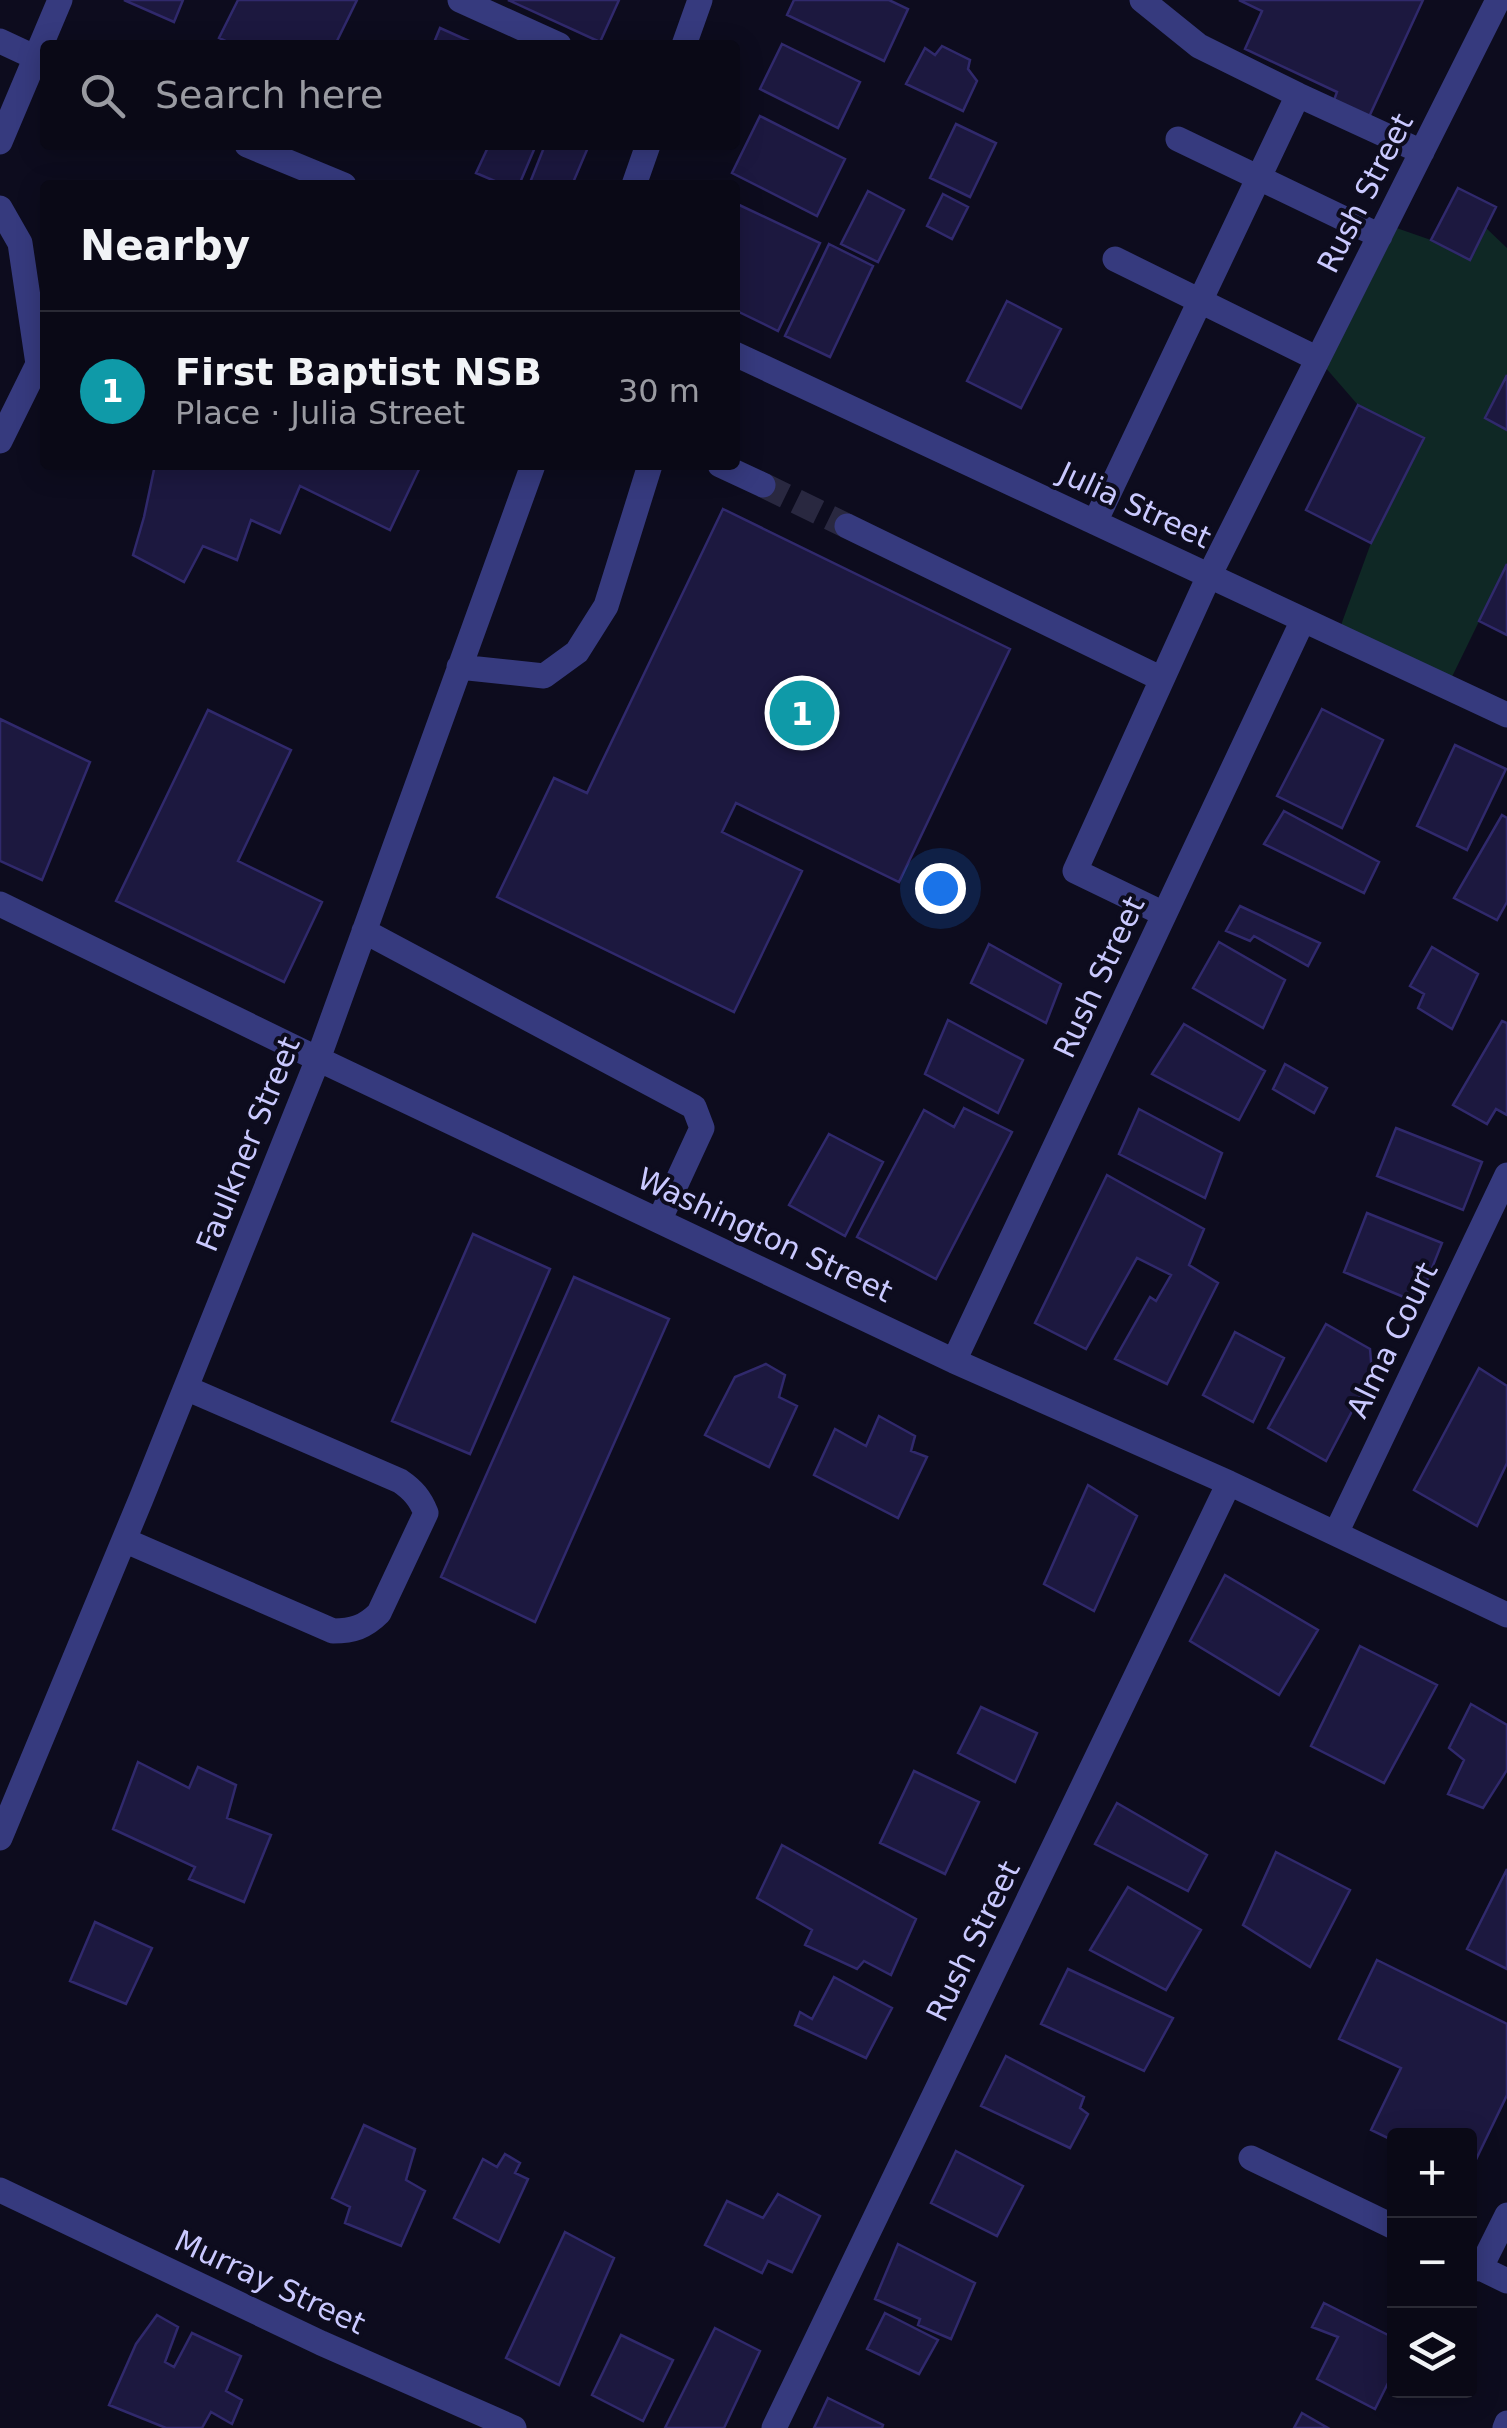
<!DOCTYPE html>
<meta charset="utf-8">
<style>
body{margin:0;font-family:"DejaVu Sans",sans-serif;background:#181723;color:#f1f3f6}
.controls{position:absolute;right:30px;bottom:30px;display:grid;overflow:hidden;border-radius:10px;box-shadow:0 5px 25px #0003}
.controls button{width:90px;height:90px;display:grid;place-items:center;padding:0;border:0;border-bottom:2px solid #2a2a35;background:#0a0916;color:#f1f3f6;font:50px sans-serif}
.you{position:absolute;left:940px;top:888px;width:35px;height:35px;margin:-25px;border:8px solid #fff;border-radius:50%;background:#1a73e8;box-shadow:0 0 0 15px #1a73e833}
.badge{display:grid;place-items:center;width:65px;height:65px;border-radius:50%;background:#db2777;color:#fff;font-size:32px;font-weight:700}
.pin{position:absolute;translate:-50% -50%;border:5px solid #fff;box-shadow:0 2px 10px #0006}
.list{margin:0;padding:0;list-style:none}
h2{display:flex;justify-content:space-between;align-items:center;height:130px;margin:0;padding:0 40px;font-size:42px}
h2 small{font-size:32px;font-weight:400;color:#999aa1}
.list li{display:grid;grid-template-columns:65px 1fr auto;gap:30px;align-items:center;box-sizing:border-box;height:160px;padding:0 40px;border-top:2px solid #2a2a35}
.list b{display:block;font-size:38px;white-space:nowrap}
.list p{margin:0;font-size:32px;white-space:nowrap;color:#999aa1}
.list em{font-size:32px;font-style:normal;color:#999aa1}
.icon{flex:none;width:55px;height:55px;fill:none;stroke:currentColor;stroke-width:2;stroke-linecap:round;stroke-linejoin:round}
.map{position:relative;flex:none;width:1507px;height:2428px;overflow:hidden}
.search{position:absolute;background:#0a0916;box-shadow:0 5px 25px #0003;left:40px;top:40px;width:700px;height:110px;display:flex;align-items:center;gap:25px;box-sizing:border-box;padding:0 35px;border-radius:10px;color:#999aa1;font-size:38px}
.panel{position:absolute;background:#0a0916;box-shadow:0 5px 25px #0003;left:40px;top:180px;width:700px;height:290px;border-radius:10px}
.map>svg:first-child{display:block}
.green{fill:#0f2825}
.building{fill:#1c183f;stroke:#30296c;stroke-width:2.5}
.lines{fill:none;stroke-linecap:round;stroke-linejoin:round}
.minor-tunnel{stroke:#292840;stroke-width:25;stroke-dasharray:25 12;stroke-linecap:butt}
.minor{stroke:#363a7e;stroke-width:25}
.labels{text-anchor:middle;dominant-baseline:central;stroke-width:8;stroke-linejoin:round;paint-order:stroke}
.street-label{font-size:30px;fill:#cac9ff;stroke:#0d0c1e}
</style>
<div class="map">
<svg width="1507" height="2428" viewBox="0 0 1507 2428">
<rect width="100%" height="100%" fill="#0d0c1e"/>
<!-- green -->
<path class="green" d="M 1385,224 L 1431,240 L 1470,259 L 1486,228 L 1507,248 L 1507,375 L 1485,417 L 1507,430 L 1507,564 L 1447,687 L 1337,636 L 1371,543 L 1424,439 L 1358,405 L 1318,359 Z"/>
<!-- building -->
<path class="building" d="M 124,0 L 183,0 L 174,22 Z
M 238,0 L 357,0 L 335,45 L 234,45 L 219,38 Z
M 508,0 L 619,0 L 600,42 Z
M 794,0 L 889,0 L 908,9 L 884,61 L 787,15 Z
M 1239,0 L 1423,0 L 1368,119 L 1333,103 L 1337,92 L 1245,49 L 1262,11 Z
M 440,28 L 478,45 L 433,45 Z
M 782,44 L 860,82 L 838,128 L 760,89 Z
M 942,46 L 970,60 L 968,69 L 977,81 L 963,111 L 906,84 L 925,48 L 935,55 Z
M 760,116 L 845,159 L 817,216 L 732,173 Z
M 956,124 L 996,143 L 970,197 L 930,178 Z
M 489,145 L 536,145 L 519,185 L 504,185 L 476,173 Z
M 545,145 L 589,145 L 572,185 L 529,185 Z
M 1458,188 L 1496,207 L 1470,260 L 1431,240 Z
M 868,191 L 904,210 L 878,262 L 841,244 Z
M 943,194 L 968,207 L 952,239 L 927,226 Z
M 735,203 L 820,243 L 778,331 L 735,310 Z
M 829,244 L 873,266 L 830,357 L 785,336 Z
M 1007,301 L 1061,329 L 1021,408 L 967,381 Z
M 1507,375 L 1507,430 L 1485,418 Z
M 1358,405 L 1424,438 L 1371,543 L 1306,510 Z
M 155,465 L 421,465 L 390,530 L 300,486 L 280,533 L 251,520 L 237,560 L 203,546 L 184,582 L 133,555 L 144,517 Z
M 723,509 L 1010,649 L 899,882 L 736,803 L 722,832 L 802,871 L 734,1012 L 497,897 L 554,778 L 587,793 Z
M 1507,564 L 1507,635 L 1479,621 Z
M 1322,709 L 1383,740 L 1342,828 L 1277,796 Z
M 208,710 L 291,750 L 238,861 L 322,902 L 284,982 L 116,901 Z
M 0,719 L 90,762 L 42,880 L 0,861 Z
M 1455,745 L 1506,769 L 1467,850 L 1417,826 Z
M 1284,811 L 1379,862 L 1364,893 L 1264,844 Z
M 1502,815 L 1507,818 L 1507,902 L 1497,920 L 1454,898 Z
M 1240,906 L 1320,943 L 1308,966 L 1254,936 L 1250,941 L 1226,931 Z
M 1219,942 L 1285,980 L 1263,1028 L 1193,988 Z
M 989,944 L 1061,984 L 1046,1023 L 971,983 Z
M 1432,947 L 1478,974 L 1452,1029 L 1418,1008 L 1424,994 L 1410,986 Z
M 948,1020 L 1023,1060 L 998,1113 L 925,1074 Z
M 1502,1021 L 1507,1023 L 1507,1115 L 1496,1109 L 1487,1124 L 1453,1105 Z
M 1184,1024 L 1265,1071 L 1239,1120 L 1152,1074 Z
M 1285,1064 L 1327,1088 L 1314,1113 L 1273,1089 Z
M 964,1108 L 1012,1132 L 936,1279 L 857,1237 L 924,1110 L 954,1127 Z
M 1139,1109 L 1222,1153 L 1205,1198 L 1119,1154 Z
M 1396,1128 L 1482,1162 L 1463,1210 L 1377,1176 Z
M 829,1134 L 883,1162 L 845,1236 L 789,1205 Z
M 1107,1175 L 1204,1229 L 1189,1265 L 1218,1283 L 1167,1384 L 1115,1359 L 1150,1297 L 1156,1301 L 1171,1275 L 1137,1258 L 1086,1349 L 1035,1323 Z
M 1367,1213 L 1442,1243 L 1418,1303 L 1344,1272 Z
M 473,1234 L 550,1269 L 470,1454 L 392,1421 Z
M 574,1277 L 669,1319 L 535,1622 L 441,1577 Z
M 1326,1324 L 1370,1349 L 1372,1373 L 1326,1461 L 1268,1428 Z
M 1235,1332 L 1284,1358 L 1253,1422 L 1203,1395 Z
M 766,1364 L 785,1375 L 779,1397 L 797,1406 L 769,1467 L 705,1435 L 735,1377 Z
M 1479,1368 L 1507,1386 L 1507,1463 L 1477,1526 L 1414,1490 Z
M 879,1416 L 915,1436 L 911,1451 L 927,1457 L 898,1518 L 814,1475 L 835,1429 L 866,1446 Z
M 1088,1485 L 1137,1516 L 1094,1611 L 1044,1584 Z
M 1225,1575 L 1318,1630 L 1279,1695 L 1190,1641 Z
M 1360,1646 L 1437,1685 L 1384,1783 L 1311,1746 Z
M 1471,1704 L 1507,1725 L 1507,1770 L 1483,1808 L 1448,1794 L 1464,1760 L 1449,1748 Z
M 981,1707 L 1037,1733 L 1015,1782 L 958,1753 Z
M 138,1762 L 189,1788 L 198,1767 L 236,1785 L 227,1818 L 271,1835 L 244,1902 L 189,1879 L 195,1867 L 113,1829 Z
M 914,1771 L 979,1802 L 945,1874 L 880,1843 Z
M 1117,1803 L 1207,1855 L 1188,1891 L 1095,1844 Z
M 782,1845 L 916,1919 L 891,1975 L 864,1961 L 857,1969 L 805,1945 L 812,1930 L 757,1898 Z
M 1276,1852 L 1350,1890 L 1310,1967 L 1243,1925 Z
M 1507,1869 L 1507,1969 L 1467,1949 Z
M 1128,1887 L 1201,1930 L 1166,1990 L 1090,1950 Z
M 95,1922 L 152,1948 L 126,2004 L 70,1981 Z
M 1377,1960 L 1507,2024 L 1507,2095 L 1470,2172 L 1470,2136 L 1394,2136 L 1394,2141 L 1371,2130 L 1401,2068 L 1339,2039 Z
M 1068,1969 L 1173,2018 L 1144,2071 L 1041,2024 Z
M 834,1977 L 892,2008 L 866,2058 L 795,2025 L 800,2012 L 812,2019 Z
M 1006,2056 L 1084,2097 L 1080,2108 L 1088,2114 L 1070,2148 L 981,2106 Z
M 364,2125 L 415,2149 L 406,2180 L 425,2191 L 401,2246 L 345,2223 L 350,2207 L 332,2198 Z
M 956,2151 L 1023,2186 L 997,2236 L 931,2203 Z
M 505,2154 L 520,2163 L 515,2173 L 528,2179 L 499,2242 L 454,2218 L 483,2159 L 497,2167 Z
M 778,2194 L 820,2216 L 792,2272 L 768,2261 L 762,2273 L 705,2245 L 727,2201 L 763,2218 Z
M 565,2232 L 614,2258 L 559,2385 L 506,2358 Z
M 898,2244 L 975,2283 L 951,2339 L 918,2325 L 920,2319 L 875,2299 Z
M 1324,2303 L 1394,2338 L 1394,2371 L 1375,2409 L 1317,2379 L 1338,2337 L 1312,2327 Z
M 885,2313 L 938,2340 L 919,2374 L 867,2349 Z
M 157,2315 L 178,2327 L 165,2362 L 174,2367 L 192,2333 L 241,2356 L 226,2391 L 242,2400 L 232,2424 L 211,2412 L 202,2428 L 166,2428 L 109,2405 L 136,2344 Z
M 715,2328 L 760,2351 L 724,2428 L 665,2428 Z
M 621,2335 L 673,2360 L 643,2421 L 592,2395 Z
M 828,2398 L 883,2425 L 882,2428 L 814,2428 Z
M 1302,2413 L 1328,2428 L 1294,2428 Z"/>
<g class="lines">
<!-- minor-tunnel -->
<path class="minor-tunnel" d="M 763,485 L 847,526"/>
<!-- minor -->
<path class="minor" d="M 460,0 L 559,45
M 1142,0 L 1199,46 L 1298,95 L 1422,152
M 0,41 L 45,62
M 684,45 L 700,0
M 1178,139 L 1380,236
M 0,142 L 60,0
M 247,145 L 344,185
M 634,185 L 648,145
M 0,208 L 20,243 L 38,364 L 0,441
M 1115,259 L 1318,359
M 735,354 L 1507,715
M 720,465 L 763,485
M 1095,522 L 1298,95
M 847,526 L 1162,679
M 459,667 L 544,676 L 577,652 L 606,606 L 650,465
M 0,904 L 318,1059 L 954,1361 L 1229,1483 L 1507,1615
M 1164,914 L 1075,871 L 1209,576 L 1498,0
M 364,931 L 694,1107 L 702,1128 L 659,1221
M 954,1361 L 1303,620
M 1336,1533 L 1507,1175
M 124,1540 L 333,1631 C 353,1631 365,1627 379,1613 L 426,1513 C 420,1498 413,1490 400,1481 L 186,1388
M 0,1838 L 141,1499 L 318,1059 L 533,465
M 1251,2158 L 1394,2227
M 0,2190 L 321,2343 L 514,2428
M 1470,2263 L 1507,2281
M 1480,2269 L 1507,2215
M 774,2428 L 1229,1483
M 1505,2428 L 1507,2423"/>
</g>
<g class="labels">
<!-- street labels -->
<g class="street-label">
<text transform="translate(1365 193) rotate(-63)">Rush Street</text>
<text transform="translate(1135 505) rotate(25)">Julia Street</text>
<text transform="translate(1099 977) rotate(-65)">Rush Street</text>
<text transform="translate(248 1144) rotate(-68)">Faulkner Street</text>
<text transform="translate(765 1235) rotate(25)">Washington Street</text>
<text transform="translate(1392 1340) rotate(-64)">Alma Court</text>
<text transform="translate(973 1941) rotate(-64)">Rush Street</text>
<text transform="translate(270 2282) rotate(25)">Murray Street</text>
</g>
</g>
</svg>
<div class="controls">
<button>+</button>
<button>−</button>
<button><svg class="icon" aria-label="layers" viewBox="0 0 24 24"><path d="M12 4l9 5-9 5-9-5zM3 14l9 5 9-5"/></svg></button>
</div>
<div class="you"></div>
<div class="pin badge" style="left:802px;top:713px;background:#0f9aa8">1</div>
<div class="search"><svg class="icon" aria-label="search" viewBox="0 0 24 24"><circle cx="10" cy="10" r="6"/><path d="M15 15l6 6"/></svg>Search here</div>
<section class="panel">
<h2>Nearby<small></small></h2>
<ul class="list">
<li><span class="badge" style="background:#0f9aa8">1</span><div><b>First Baptist NSB</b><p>Place · Julia Street</p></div><em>30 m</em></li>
</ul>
</section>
</div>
